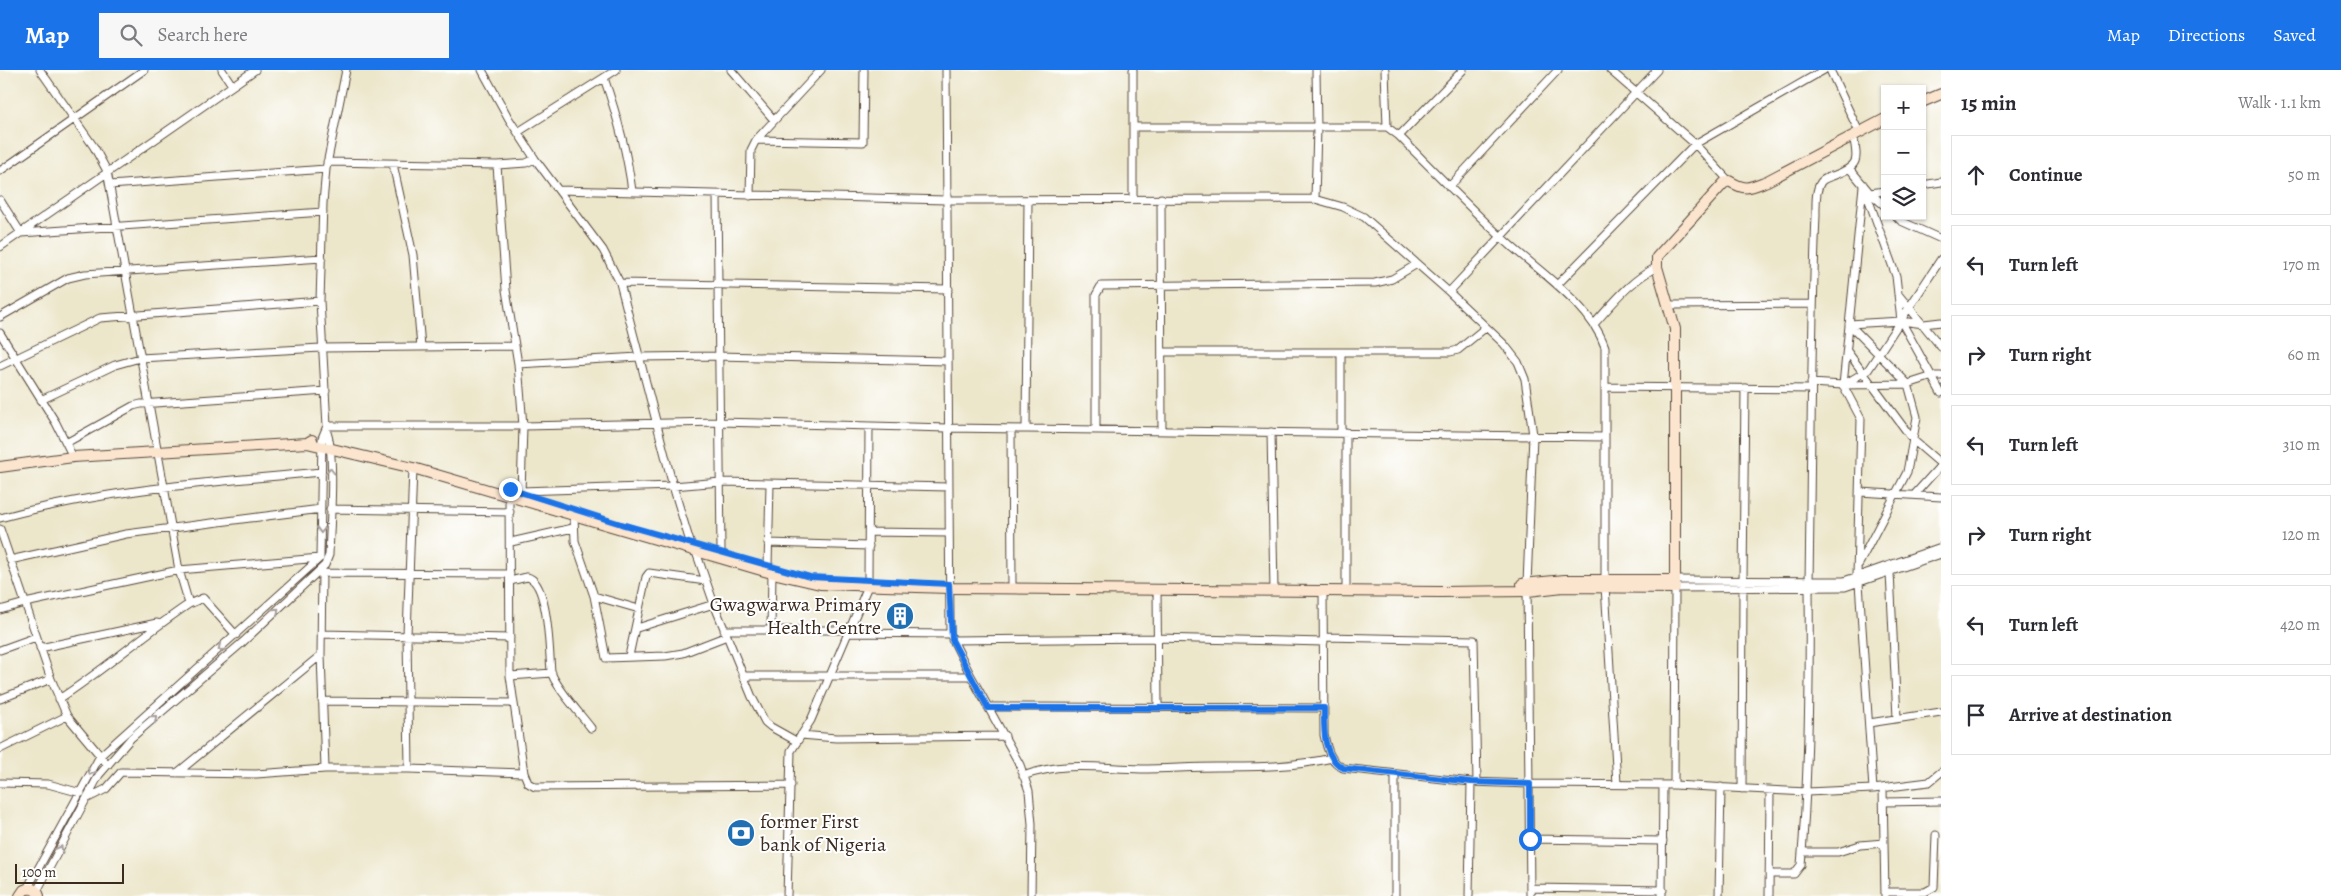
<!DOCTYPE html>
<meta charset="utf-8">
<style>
body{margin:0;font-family:Alegreya,serif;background:#f7f7f7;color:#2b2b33}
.controls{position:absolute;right:15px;top:15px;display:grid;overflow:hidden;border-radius:0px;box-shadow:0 1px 4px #0004}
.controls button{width:45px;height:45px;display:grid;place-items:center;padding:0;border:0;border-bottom:1px solid #e1e1e2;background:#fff;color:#2b2b33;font:25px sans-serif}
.scale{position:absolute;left:15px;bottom:12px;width:109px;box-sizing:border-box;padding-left:5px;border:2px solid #3b2a1e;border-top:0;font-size:14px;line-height:18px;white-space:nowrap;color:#3b2a1e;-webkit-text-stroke:4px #fff;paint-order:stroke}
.stop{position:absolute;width:15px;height:15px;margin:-11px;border:4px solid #1a73e8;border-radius:50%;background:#fff}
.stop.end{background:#1a73e8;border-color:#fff;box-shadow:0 1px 5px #0008}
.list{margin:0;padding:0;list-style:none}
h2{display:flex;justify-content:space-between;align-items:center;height:65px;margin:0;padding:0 20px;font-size:21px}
h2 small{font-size:16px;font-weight:400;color:#7c7c81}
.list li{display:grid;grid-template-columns:32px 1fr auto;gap:15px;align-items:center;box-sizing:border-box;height:80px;margin:0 10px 10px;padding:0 10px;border:1px solid #e1e1e2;border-radius:0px}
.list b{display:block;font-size:19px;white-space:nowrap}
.list em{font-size:16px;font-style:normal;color:#7c7c81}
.icon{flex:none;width:28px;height:28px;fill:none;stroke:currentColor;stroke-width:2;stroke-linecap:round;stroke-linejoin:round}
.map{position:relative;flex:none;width:1941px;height:826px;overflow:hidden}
header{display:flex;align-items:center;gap:30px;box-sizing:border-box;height:70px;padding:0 25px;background:#1a73e8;color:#fff}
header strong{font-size:24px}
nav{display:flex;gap:28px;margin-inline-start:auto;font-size:18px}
.search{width:350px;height:45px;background:#f7f7f7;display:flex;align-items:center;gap:12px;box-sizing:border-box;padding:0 18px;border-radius:0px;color:#7c7c81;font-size:19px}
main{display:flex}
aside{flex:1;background:#fff}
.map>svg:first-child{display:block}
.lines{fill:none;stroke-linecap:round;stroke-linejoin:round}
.street-casing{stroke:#564638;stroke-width:9}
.secondary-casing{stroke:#564638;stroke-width:12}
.street{stroke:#fff;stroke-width:7}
.secondary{stroke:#fce5cf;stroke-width:10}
.oneway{stroke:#a79f9a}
.route{stroke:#1a73e8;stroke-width:6}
.labels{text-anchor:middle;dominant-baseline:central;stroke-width:4;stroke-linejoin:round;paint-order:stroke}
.poi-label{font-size:20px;fill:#3b2a1e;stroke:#fff;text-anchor:end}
</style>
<header>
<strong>Map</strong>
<div class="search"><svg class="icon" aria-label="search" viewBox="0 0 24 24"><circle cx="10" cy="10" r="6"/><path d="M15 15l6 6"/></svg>Search here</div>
<nav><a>Map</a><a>Directions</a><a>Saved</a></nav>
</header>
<main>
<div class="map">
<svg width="1941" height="826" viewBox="0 0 1941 826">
<rect width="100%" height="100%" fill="#fff"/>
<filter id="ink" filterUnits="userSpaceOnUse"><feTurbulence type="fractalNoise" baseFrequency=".02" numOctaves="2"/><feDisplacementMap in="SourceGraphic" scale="10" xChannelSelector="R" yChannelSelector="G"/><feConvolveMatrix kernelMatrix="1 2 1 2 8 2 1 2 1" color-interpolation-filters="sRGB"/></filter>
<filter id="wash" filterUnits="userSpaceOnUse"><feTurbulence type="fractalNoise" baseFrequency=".0096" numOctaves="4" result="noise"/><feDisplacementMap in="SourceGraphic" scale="20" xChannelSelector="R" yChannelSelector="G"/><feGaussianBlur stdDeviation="1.12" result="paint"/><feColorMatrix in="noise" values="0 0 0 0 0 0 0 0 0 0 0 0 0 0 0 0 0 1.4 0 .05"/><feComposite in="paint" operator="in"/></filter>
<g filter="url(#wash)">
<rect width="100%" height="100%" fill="#ece6ca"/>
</g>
<g filter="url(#ink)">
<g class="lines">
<defs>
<path id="street" d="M 40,0 L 94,77 L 107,101 L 179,500 L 189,534 C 144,564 104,600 59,629
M 222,0 L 232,15
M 482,0 L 509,49 L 535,89 L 603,180 L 620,213 L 673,416 L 690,472
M 731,0 L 774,50
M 946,0 L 950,564 L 971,606 L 1020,695 L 1029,721 L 1032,754 L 1031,826
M 1133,0 L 1133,128
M 1385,0 L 1387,57
M 1610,0 L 1695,74 L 1729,111
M 1830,0 L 1859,62
M 604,8 C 617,45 627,81 632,121
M 1133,57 L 1387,57 L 1399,66 C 1432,99 1465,133 1499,165 C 1533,198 1590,232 1605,277 L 1605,509
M 518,62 L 616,0
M 1399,66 L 1463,0
M 756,70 L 863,72 L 864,0
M 327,92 L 497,95 L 526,93 L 535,89
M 393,94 L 413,185 L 421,277
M 497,95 L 506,220 L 518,294 L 523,356 L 521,423
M 1850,99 L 1870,123 L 1885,121
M 0,101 L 144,0
M 1863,114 L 1896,206 L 1901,251 L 1941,323
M 110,115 L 326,99
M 1922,115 L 1941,112
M 1449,117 L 1558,0
M 559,120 L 946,130 L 1315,129 L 1343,137 L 1364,147 L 1449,222 L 1504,274 L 1518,292 L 1525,309 L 1533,365 L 1527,514 L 1530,826
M 1870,123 L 1885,136
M 717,125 L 721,481
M 750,126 L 751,80 L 756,70 L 821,0
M 1161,128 L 1162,361
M 1315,129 L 1317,58 L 1316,0
M 0,130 L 21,163 L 323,142
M 1896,146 L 1901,151 L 1941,169
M 0,177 L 255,0
M 620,213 L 949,219
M 1557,215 L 1695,74 L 1824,0
M 1449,222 L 1657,0
M 1898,224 L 1941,277
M 1669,235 L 1812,234
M 0,247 L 68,208 L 85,204 L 322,188
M 1595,253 C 1614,232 1631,210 1657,197
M 1849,254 L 1908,314 L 1917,347 L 1907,402 L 1859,494
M 1849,254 L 1901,251 L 1924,254 L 1941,252
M 0,263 L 56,353 L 73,387
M 1847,281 L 1913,370 L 1941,394
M 1162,282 L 1450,282 L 1458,280 L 1485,258
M 518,294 L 639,287 L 718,286 L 948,291
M 0,296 L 100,248 L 320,231
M 1811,313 L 1843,315 L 1861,349 L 1857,506
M 1843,315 L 1863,116
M 1843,315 L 1868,300 L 1941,189
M 1843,315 L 1908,314 L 1933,306 L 1941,306
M 1606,317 L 1811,319
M 41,330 L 115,295 L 140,288 L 321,278 L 515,276
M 327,356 L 523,356 L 719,352 L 948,358 L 1605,367
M 1011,359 L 1012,513
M 1026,359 L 1028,130
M 1096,360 L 1096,225 L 1101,216 L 1375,213 L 1392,209 L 1417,194
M 1271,362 L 1274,521
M 1341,362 L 1341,282
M 66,373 L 133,336 L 141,334 L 326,321
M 521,421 L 673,416 L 721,412 L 949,417
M 1860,422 L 1941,427
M 509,425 L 510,606 L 524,703 L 528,713 L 535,717 L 791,715
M 1914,425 L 1941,395
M 330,439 L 510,442
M 574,446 L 575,471 L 594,526 L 606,588 L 665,586 L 683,583 L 727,566
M 0,448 C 105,419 214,412 321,402
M 0,459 L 51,609 L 67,646 L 108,695
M 869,462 L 949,463
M 511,472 L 573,458
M 768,473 L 869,476
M 695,479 L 714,534 L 752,627 L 765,652 L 771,657 L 796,671
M 10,490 L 126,464 L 321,439
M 768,496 L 770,414
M 322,499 L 321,585 L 325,699
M 1890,502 L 1897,648
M 321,503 L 510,504
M 868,510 L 869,356
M 1675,510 L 1844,511 L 1941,477
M 510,511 L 527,507 C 549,511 549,582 551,601 C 553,614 582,646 591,658
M 1743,512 L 1745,318
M 1809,512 C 1811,389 1811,267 1816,145 C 1816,135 1815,120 1821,112 C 1824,108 1830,107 1835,105 C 1860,95 1858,90 1853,65
M 1859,513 L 1873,719
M 1346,516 L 1346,362
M 1605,516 L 1617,714
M 1157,519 L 1158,637
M 1323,521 L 1324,665 C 1327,679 1330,691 1343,698 L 1471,712 L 1530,714 L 1674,715 L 1807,722 L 1873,719 L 1929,712 L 1941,702
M 594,526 L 639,539
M 189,534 L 203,528 L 236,565
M 0,540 L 25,533 L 179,500 L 320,488
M 637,558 L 714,534
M 771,559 L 772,503
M 724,560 L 849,560
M 848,563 L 950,564
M 321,564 L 510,568
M 1324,567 L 1474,570 L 1477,712
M 952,570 L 1157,568 L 1324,572
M 40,578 L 157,553
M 0,580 L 36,567
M 629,586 L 646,507 L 649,503 L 706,511
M 510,606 L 552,603
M 743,606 L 971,606
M 0,629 L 51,609
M 322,631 L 513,633
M 988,637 L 1324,638
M 1869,653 L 1941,642
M 801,665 L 836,668 L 1005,666
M 0,679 L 67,646
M 409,699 L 407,565 L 413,398
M 177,703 L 321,585
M 1395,704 L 1395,826
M 1023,706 C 1065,691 1098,698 1141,699 C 1166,699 1192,697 1217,697 C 1257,697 1293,697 1332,688
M 0,713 L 48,714 L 81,723
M 1674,715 L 1675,518 L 1845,517 L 1941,484
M 1883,718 L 1885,826
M 1742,719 L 1743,518
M 88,728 L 106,719 L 121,702 L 256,704 L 325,699 L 409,699 L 524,703
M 1884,732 L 1941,731
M 1530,769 L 1663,771
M 1802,782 L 1838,782 L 1860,775 L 1884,773
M 1769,804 L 1794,804 L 1801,795 C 1809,703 1810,611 1809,518
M 1530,818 L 1663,820
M 27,819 L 100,686 L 320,488 L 322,368 L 327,356 L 320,231 L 323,133 L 326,99 L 346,0
M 37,821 L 99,705 L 131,668 L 243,572 L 325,495 L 329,485 C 330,458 336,380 326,360
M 1885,822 L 1925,822 L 1934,817 L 1936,765
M 787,826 L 791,681 L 811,650 L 868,516
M 1469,826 L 1471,712
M 1662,826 L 1663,715
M 1719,826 L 1721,717
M 1769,826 L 1770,721"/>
<path id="secondary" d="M 1922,32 L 1941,24
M 307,373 L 413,398 L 768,502 L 820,514 L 949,518 L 1440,522 L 1528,521 L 1563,517 L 1675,518 L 1675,259 L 1657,197 L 1657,187 L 1724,113 L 1729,111 C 1746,121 1749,118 1767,111 L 1885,49
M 0,397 L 73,387 L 307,373 L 312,370
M 1522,514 L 1565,510 L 1675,510
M 20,826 L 24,820 C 31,817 37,819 39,826"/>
</defs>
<!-- street casing -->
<use href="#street" class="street-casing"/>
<!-- secondary casing -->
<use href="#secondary" class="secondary-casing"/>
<!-- street -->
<use href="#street" class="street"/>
<!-- secondary -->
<use href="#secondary" class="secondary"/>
</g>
<!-- one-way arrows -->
<defs><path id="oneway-chevron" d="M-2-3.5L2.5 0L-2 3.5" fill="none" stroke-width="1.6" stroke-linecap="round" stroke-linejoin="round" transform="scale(1.25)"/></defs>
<g class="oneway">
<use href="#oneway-chevron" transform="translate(330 401) rotate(-90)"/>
<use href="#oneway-chevron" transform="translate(321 460) rotate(92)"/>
<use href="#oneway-chevron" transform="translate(276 541) rotate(-43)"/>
<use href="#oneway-chevron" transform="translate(221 578) rotate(139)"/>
<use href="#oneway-chevron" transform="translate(154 648) rotate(-41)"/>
<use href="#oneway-chevron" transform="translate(91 702) rotate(117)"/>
<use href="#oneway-chevron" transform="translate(60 779) rotate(-61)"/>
</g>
</g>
<g class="lines" filter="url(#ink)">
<!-- route -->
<path class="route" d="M 510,419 L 621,454 L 810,507 L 949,514 L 952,570 L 988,638 L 1324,638 C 1324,659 1322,686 1343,698 L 1471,712 L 1530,714 L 1530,769"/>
</g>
<!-- icons -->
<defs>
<symbol id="building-disc" viewBox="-11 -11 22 22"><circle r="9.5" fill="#1f6fb2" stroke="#fff"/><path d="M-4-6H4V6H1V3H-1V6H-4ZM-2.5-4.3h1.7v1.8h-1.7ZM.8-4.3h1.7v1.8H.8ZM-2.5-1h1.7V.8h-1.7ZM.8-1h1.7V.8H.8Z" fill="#fff"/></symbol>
<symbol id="bank-disc" viewBox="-11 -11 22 22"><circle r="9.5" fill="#1f6fb2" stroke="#fff"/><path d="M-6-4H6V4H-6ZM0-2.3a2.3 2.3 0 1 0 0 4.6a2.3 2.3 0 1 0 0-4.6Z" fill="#fff"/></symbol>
</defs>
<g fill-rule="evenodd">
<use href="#building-disc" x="884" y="530" width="32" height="32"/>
<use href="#bank-disc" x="725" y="747" width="32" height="32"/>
</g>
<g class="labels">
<!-- poi labels -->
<g class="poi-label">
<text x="881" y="534">Gwagwarwa Primary<tspan x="881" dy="23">Health Centre</tspan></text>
<text x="760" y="751" text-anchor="start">former First<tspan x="760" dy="23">bank of Nigeria</tspan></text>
</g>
</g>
</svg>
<div class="controls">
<button>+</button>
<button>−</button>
<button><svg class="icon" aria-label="layers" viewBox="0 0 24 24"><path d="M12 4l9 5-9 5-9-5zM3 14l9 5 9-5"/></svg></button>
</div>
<div class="scale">100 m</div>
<div class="stop" style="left:1530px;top:769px"></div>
<div class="stop end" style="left:510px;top:419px"></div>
</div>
<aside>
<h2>15 min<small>Walk · 1.1 km</small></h2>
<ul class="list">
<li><svg class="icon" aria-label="ahead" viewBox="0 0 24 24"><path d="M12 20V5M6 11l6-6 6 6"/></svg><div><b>Continue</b></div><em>50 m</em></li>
<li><svg class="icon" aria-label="left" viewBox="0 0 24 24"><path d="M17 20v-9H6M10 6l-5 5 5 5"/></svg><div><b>Turn left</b></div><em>170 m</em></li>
<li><svg class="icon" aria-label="right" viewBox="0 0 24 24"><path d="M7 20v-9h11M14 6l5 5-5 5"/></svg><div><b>Turn right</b></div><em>60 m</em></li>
<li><svg class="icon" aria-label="left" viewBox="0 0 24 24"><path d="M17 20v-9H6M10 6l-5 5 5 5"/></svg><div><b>Turn left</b></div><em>310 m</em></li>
<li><svg class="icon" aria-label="right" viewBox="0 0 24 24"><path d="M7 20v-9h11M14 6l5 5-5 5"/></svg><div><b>Turn right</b></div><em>120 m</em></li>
<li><svg class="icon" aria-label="left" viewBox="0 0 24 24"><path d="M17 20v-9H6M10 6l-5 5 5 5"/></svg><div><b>Turn left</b></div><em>420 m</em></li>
<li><svg class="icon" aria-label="arrive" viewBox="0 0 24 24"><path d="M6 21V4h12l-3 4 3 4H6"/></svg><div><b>Arrive at destination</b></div></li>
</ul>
</aside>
</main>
